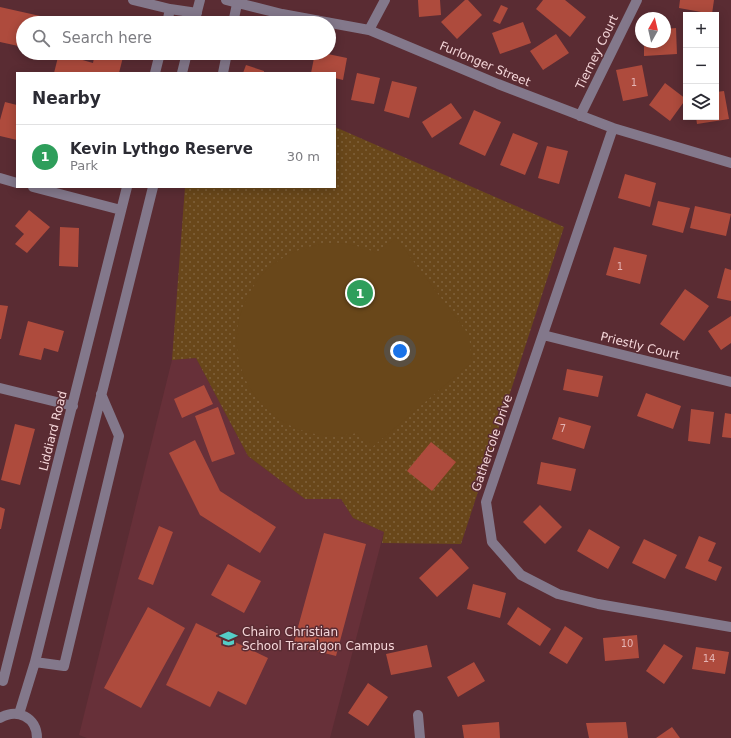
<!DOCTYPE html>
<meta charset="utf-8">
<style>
body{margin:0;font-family:"DejaVu Sans",sans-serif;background:#f2f2f3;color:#2b2b33}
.controls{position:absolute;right:12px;top:12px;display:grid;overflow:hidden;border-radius:0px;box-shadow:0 2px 10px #0003}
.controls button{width:36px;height:36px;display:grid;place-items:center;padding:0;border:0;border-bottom:1px solid #e1e1e2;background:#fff;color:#2b2b33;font:20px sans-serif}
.compass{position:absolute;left:635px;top:12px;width:36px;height:36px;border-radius:50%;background:#fff;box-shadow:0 2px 10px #0003;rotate:8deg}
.you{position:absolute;left:400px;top:351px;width:14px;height:14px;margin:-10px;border:3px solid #fff;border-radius:50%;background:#1a73e8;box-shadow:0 0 0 6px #1a73e833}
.badge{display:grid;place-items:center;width:26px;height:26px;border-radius:50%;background:#b45309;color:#fff;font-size:13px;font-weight:700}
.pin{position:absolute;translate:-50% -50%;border:2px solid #fff;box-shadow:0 1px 4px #0006}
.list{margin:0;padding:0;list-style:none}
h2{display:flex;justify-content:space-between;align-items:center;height:52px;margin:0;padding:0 16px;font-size:17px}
h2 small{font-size:13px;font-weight:400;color:#7c7c81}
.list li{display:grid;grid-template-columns:26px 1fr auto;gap:12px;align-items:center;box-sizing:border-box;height:64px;padding:0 16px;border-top:1px solid #e1e1e2}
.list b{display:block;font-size:15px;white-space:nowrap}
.list p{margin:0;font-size:13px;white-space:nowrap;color:#7c7c81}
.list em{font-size:13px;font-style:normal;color:#7c7c81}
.icon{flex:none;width:22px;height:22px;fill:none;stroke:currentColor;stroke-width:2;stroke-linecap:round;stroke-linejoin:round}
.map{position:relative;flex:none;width:731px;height:738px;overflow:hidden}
.search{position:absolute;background:#fff;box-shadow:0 2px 10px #0003;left:16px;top:16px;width:320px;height:44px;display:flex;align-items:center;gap:10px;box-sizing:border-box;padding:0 14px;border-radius:22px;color:#7c7c81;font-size:15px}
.panel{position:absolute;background:#fff;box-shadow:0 2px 10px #0003;left:16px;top:72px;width:320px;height:116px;border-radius:0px}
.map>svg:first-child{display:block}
.built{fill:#673039}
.grass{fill:url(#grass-dots)}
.pitch{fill:#69471a}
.building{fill:#ae4b3d}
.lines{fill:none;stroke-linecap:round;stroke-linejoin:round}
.minor{stroke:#83788b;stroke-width:10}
.labels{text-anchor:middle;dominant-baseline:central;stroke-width:3;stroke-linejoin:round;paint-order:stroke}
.number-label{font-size:10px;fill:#e4b4b3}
.street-label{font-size:12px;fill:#f6d7da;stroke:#5a2c33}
.poi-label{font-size:12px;fill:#f6d7da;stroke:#5a2c33;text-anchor:start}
</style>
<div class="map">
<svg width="731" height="738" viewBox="0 0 731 738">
<defs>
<pattern id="grass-dots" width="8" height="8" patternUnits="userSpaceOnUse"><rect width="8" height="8" fill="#69471a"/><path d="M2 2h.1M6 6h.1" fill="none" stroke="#7f613b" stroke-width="1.8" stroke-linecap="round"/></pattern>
</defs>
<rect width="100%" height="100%" fill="#5a2c33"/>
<!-- built -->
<path class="built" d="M 196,358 L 248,456 L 305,499 L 341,499 L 353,518 L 384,532 L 330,738 L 87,738 L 79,735 L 172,360 Z"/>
<!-- grass -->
<path class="grass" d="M 335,127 L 564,227 L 461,544 L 382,543 L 384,532 L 353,518 L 341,499 L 305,499 L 248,456 L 196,358 L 172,360 L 185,187 L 335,187 Z"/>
<!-- pitch -->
<path class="pitch" d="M 396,238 L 469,335 L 472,362 L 370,449 L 357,433 C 267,453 201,354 258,280 C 269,265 287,253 305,248 C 328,241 354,242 376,253 Z"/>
<!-- building -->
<path class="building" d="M 418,0 L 440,0 L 441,15 L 419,17 Z
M 465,0 L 468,0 L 482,15 L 457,39 L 441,22 Z
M 543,0 L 565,0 L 586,17 L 570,37 L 536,9 Z
M 680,0 L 714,0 L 712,14 L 679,8 Z
M 501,5 L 508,8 L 500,24 L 493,21 Z
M 0,7 L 49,18 L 48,23 L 23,23 L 23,47 L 0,42 Z
M 104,19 L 118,22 L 118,23 L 103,23 Z
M 523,22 L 531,43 L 500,54 L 492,33 Z
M 676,28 L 677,54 L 644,56 L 644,42 L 665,42 L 665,29 Z
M 556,34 L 569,53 L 543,70 L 530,51 Z
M 59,53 L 80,53 L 79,59 L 93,63 L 95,53 L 124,53 L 119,73 L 54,73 Z
M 250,53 L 283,53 L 283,54 L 251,59 Z
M 315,53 L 323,53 L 347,58 L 343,80 L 335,78 L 335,73 L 311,73 Z
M 246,65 L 264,71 L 264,73 L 243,73 Z
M 642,65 L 648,96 L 623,101 L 616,70 Z
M 357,73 L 380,78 L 374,104 L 351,100 Z
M 392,81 L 417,87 L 409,118 L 384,111 Z
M 665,83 L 686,99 L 670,121 L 649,105 Z
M 724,91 L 729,119 L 697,124 L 696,117 L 716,117 L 716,92 Z
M 5,102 L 17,105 L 17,140 L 0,136 L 0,120 Z
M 451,103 L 462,118 L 432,138 L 422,122 Z
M 474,110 L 501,122 L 485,156 L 459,144 Z
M 513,133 L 538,143 L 525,175 L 500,165 Z
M 547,146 L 568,151 L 559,184 L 538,178 Z
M 625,174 L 656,183 L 650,207 L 618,198 Z
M 658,201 L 690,208 L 683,233 L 652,225 Z
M 695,206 L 731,214 L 726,236 L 690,228 Z
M 29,210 L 50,227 L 27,253 L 15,244 L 24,234 L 15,226 Z
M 60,227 L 79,228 L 78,267 L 59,266 Z
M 614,247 L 647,255 L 640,284 L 606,275 Z
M 725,268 L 731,270 L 731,301 L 717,298 Z
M 685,289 L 709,306 L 684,341 L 660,324 Z
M 0,305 L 8,306 L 1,339 L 0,339 Z
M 731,316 L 731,343 L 721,350 L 708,331 Z
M 28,321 L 64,331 L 58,352 L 44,348 L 41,360 L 19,355 Z
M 567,369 L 603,376 L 598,397 L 563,390 Z
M 204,385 L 213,404 L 182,418 L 174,399 Z
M 646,393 L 681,406 L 673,429 L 637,416 Z
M 218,407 L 235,454 L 212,462 L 195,416 Z
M 691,409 L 714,412 L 710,444 L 688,441 Z
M 725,413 L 731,414 L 731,438 L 722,437 Z
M 559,417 L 591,426 L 584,449 L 552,439 Z
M 15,424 L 35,429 L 20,485 L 1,480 Z
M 195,440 L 220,491 L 276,527 L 260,553 L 200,515 L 169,453 Z
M 431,442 L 456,462 L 432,491 L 407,471 Z
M 541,462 L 576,469 L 571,491 L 537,484 Z
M 540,505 L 562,527 L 545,544 L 523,522 Z
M 0,507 L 5,509 L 1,529 L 0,529 Z
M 159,526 L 173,532 L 153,585 L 138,579 Z
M 589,529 L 620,547 L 608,569 L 577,551 Z
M 324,533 L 366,544 L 336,656 L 293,645 Z
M 699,536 L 716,543 L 708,561 L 722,567 L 716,581 L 685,568 Z
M 644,539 L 677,555 L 665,579 L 632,563 Z
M 451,548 L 469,568 L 437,597 L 419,578 Z
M 228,564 L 261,581 L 244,613 L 211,595 Z
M 473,584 L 506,593 L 500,618 L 467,609 Z
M 148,607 L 185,628 L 141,708 L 104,688 Z
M 518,607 L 551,629 L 540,646 L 507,624 Z
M 196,623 L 268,658 L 246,705 L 218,691 L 210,707 L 166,685 Z
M 565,626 L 583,638 L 567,664 L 549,653 Z
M 637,635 L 639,658 L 605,661 L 603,638 Z
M 664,644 L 683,656 L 664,684 L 646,671 Z
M 427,645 L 432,667 L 391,675 L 386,654 Z
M 696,647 L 729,652 L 725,674 L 692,669 Z
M 474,662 L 485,681 L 458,697 L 447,677 Z
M 368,683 L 388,697 L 368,726 L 348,713 Z
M 499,722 L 500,738 L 464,738 L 462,725 Z
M 626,722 L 628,738 L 589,738 L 586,723 Z
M 672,727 L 680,738 L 656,738 Z"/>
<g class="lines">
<!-- minor -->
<path class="minor" d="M 133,0 L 170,9 L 197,13
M 226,0 L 282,14 L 369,30 L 498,84 L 613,128 L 731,163
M 167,23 L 170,9
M 194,23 L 200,0
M 233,23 L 237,4
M 369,30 L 385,0
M 155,73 L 160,53
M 182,73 L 187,53
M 223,73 L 227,53
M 580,116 L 637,0
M 613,128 L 486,502 L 492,542 L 521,575 L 558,594 L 598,604 L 731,627
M 0,178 L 17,183
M 33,187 L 121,210
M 543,335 L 731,382
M 0,388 L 73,406
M 35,662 L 64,666 L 119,436 L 101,394
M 3,681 L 127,187
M 19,714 L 35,662 L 153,187
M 418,715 L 420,738
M 0,718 C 17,708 37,717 37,738"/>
</g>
<!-- icons -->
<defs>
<symbol id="school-bare" viewBox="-9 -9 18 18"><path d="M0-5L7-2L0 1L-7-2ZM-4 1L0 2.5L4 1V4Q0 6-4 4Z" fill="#54cdc7" stroke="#5a2c33" stroke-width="2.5" paint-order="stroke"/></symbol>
</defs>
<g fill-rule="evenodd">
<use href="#school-bare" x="216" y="626" width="25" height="25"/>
</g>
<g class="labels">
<!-- number labels -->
<g class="number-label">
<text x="634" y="82">1</text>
<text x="620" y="266">1</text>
<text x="563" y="428">7</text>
<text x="627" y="643">10</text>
<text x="709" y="658">14</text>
</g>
<!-- street labels -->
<g class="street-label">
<text transform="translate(597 52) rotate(-64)">Tierney Court</text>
<text transform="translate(485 64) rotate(23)">Furlonger Street</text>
<text transform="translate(640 346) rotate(14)">Priestly Court</text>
<text transform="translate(53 431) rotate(-76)">Liddiard Road</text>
<text transform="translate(492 443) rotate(-71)">Gathercole Drive</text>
</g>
<!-- poi labels -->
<g class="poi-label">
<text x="242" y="632">Chairo Christian<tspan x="242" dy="14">School Traralgon Campus</tspan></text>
</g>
</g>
</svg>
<div class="controls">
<button>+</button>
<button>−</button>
<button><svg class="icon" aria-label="layers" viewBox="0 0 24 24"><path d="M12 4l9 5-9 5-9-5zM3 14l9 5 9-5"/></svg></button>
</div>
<svg class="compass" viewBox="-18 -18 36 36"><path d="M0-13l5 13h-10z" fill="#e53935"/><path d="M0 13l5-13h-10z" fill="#7c7c81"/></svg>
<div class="you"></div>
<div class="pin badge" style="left:360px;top:293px;background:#2e9e5b">1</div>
<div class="search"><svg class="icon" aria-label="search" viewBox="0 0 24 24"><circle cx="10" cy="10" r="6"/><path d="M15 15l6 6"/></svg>Search here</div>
<section class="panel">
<h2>Nearby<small></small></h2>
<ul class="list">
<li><span class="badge" style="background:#2e9e5b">1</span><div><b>Kevin Lythgo Reserve</b><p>Park</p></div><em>30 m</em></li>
</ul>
</section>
</div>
